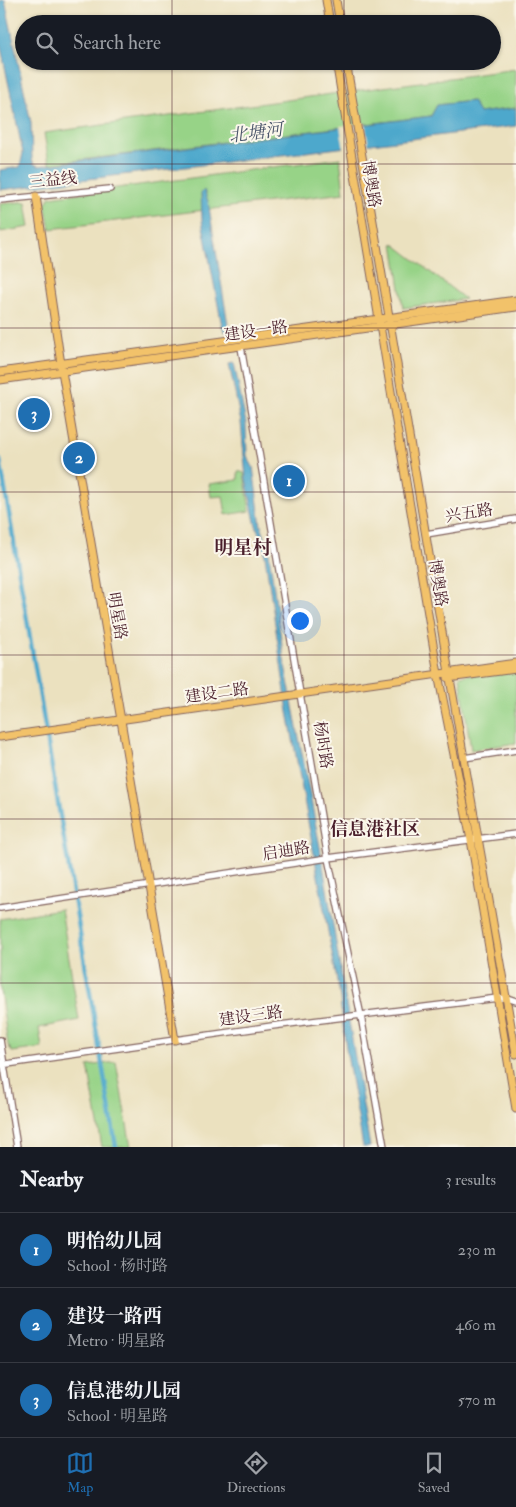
<!DOCTYPE html>
<meta charset="utf-8">
<style>
body{margin:0;font-family:"IM FELL Double Pica","Noto Serif SC",serif;background:#20242c;color:#f1f3f6}
.you{position:absolute;left:299px;top:620px;width:18px;height:18px;margin:-12px;border:4px solid #fff;border-radius:50%;background:#1a73e8;box-shadow:0 0 0 8px #1a73e833}
.badge{display:grid;place-items:center;width:32px;height:32px;border-radius:50%;background:#1f6fb2;color:#fff;font-size:16px;font-weight:700}
.pin{position:absolute;translate:-50% -50%;border:2px solid #fff;box-shadow:0 1px 5px #0006}
.list{margin:0;padding:0;list-style:none}
h2{display:flex;justify-content:space-between;align-items:center;height:65px;margin:0;padding:0 20px;font-size:21px}
h2 small{font-size:16px;font-weight:400;color:#9ea1a6}
.list li{display:grid;grid-template-columns:32px 1fr auto;gap:15px;align-items:center;box-sizing:border-box;height:75px;padding:0 20px;border-top:1px solid #363941}
.list b{display:block;font-size:19px;white-space:nowrap}
.list p{margin:0;font-size:16px;white-space:nowrap;color:#9ea1a6}
.list em{font-size:16px;font-style:normal;color:#9ea1a6}
.icon{flex:none;width:28px;height:28px;fill:none;stroke:currentColor;stroke-width:2;stroke-linecap:round;stroke-linejoin:round}
.map{position:relative;flex:none;width:516px;height:1147px;overflow:hidden}
.search{position:absolute;background:#171b24;box-shadow:0 1px 4px #0004;left:15px;right:15px;top:15px;height:55px;display:flex;align-items:center;gap:12px;box-sizing:border-box;padding:0 18px;border-radius:28px;color:#9ea1a6;font-size:19px}
.sheet{height:290px;background:#171b24}
nav{display:flex;justify-content:space-around;align-items:center;box-sizing:border-box;height:70px;border-top:1px solid #363941;background:#171b24;font-size:14px;color:#9ea1a6}
nav a{display:grid;justify-items:center;gap:2px}
nav .on{color:#1f6fb2}
.map>svg:first-child{display:block}
.green{fill:#97d387;stroke:#707959}
.water{fill:#4ea8cc;stroke:#4c647c}
.pier{fill:#ebe1bf}
.lines{fill:none;stroke-linecap:round;stroke-linejoin:round}
.canal{stroke:#4ea8cc;stroke-width:4.5}
.minor-casing{stroke:#82635f;stroke-width:8}
.major-casing{stroke:#82635f;stroke-width:9}
.minor{stroke:#fff;stroke-width:5.5}
.major{stroke:#f2c26a;stroke-width:7}
.grid{fill:none;stroke:#4a1f2b;stroke-width:1;stroke-opacity:0.55}
.labels{text-anchor:middle;dominant-baseline:central;stroke-width:4;stroke-linejoin:round;paint-order:stroke}
.street-label{font-size:16px;fill:#4a1f2b;stroke:#fbf7ec}
.water-label{font-size:18px;font-style:italic;fill:#4c566b;stroke:#fbf7ec}
.neighbourhood-label{font-size:18px;font-weight:bold;fill:#4a1f2b;stroke:#fbf7ec}
.quarter-label{font-size:19px;font-weight:bold;fill:#4a1f2b;stroke:#fbf7ec}
</style>
<div class="map">
<svg width="516" height="1147" viewBox="0 0 516 1147">
<rect width="100%" height="100%" fill="#fbf7ec"/>
<filter id="ink" filterUnits="userSpaceOnUse"><feTurbulence type="fractalNoise" baseFrequency=".02" numOctaves="2"/><feDisplacementMap in="SourceGraphic" scale="10" xChannelSelector="R" yChannelSelector="G"/><feConvolveMatrix kernelMatrix="1 2 1 2 8 2 1 2 1" color-interpolation-filters="sRGB"/></filter>
<filter id="wash" filterUnits="userSpaceOnUse"><feTurbulence type="fractalNoise" baseFrequency=".0096" numOctaves="4" result="noise"/><feDisplacementMap in="SourceGraphic" scale="20" xChannelSelector="R" yChannelSelector="G"/><feGaussianBlur stdDeviation="1.12" result="paint"/><feColorMatrix in="noise" values="0 0 0 0 0 0 0 0 0 0 0 0 0 0 0 0 0 1.4 0 .05"/><feComposite in="paint" operator="in"/></filter>
<g filter="url(#wash)">
<rect width="100%" height="100%" fill="#ebe1bf"/>
<!-- green -->
<path class="green" d="M 516,69 L 516,108 L 479,113 L 472,101 L 437,105 L 431,116 L 49,164 L 44,133 Z
M 340,158 L 344,193 L 50,229 L 45,204 L 50,197 Z
M 19,202 L 26,202 L 30,227 L 0,232 L 0,204 Z
M 393,243 L 465,299 L 403,308 Z
M 238,471 L 244,473 L 250,511 L 226,515 L 223,496 L 211,497 L 209,484 L 238,480 Z
M 516,668 L 516,743 L 471,750 L 460,676 Z
M 61,909 L 79,1020 L 39,1028 L 42,1048 L 12,1052 L 8,1045 L 0,989 L 0,919 Z
M 116,1062 L 131,1147 L 102,1147 L 88,1066 Z"/>
<!-- water -->
<path class="water" d="M 0,0 L 5,0 L 31,123 L 32,159 L 34,164 L 39,166 L 431,116 L 437,105 L 472,101 L 479,113 L 516,108 L 516,126 L 0,190 L 0,170 L 20,167 L 23,153 L 0,43 Z
M 204,190 L 208,201 L 229,331 L 225,332 L 222,326 L 202,221 L 201,193 Z
M 234,363 L 246,423 L 247,456 L 253,467 L 261,526 L 268,546 L 284,660 L 320,847 L 370,1147 L 363,1147 C 355,1097 344,1048 340,997 L 288,712 L 264,549 L 255,522 L 246,479 L 241,422 L 229,364 Z"/>
<!-- pier -->
<path class="pier" d="M 365,123 L 369,147 L 344,150 L 340,126 Z"/>
<g class="lines">
<!-- canal -->
<path class="canal" d="M 0,460 L 116,1147"/>
</g>
</g>
<g filter="url(#ink)">
<g class="lines">
<defs>
<path id="minor" d="M 0,200 L 110,189
M 241,347 L 328,858 L 361,1016 L 384,1147
M 426,534 L 516,519
M 464,758 L 516,750
M 0,908 L 328,858 L 516,834
M 0,1040 L 17,1147
M 0,1065 L 272,1026 L 498,998 L 507,998 L 516,1001"/>
<path id="major" d="M 326,0 L 330,24
M 336,0 L 340,24
M 336,61 L 438,674 L 471,840 L 516,1109
M 346,61 L 449,673 L 516,1054
M 36,196 L 62,371 L 175,1040
M 0,372 L 516,300
M 0,380 L 516,307
M 448,678 L 516,669
M 0,737 L 516,663"/>
</defs>
<!-- minor casing -->
<use href="#minor" class="minor-casing"/>
<!-- major casing -->
<use href="#major" class="major-casing"/>
<!-- minor -->
<use href="#minor" class="minor"/>
<!-- major -->
<use href="#major" class="major"/>
</g>
</g>
<!-- grid -->
<path class="grid" d="M 172,0 L 172,24M 344,0 L 344,24M 172,61 L 172,1147M 344,61 L 344,1147M 0,164 L 516,164M 0,328 L 516,328M 0,492 L 516,492M 0,655 L 516,655M 0,819 L 516,819M 0,983 L 516,983"/>
<g class="labels">
<!-- street labels -->
<g class="street-label">
<text transform="translate(53 180) rotate(-6)">三益线</text>
<text transform="translate(371 184) rotate(81)">博奥路</text>
<text transform="translate(256 331) rotate(-8)">建设一路</text>
<text transform="translate(469 513) rotate(-9)">兴五路</text>
<text transform="translate(438 583) rotate(81)">博奥路</text>
<text transform="translate(117 616) rotate(80)">明星路</text>
<text transform="translate(217 693) rotate(-8)">建设二路</text>
<text transform="translate(323 745) rotate(81)">杨时路</text>
<text transform="translate(286 851) rotate(-9)">启迪路</text>
<text transform="translate(251 1016) rotate(-8)">建设三路</text>
</g>
<!-- water labels -->
<g class="water-label">
<text transform="translate(256 133) rotate(-7)">北塘河</text>
</g>
<!-- neighbourhood labels -->
<g class="neighbourhood-label">
<text x="375" y="829">信息港社区</text>
</g>
<!-- quarter labels -->
<g class="quarter-label">
<text x="243" y="548">明星村</text>
</g>
</g>
</svg>
<div class="you"></div>
<div class="pin badge" style="left:289px;top:481px">1</div>
<div class="pin badge" style="left:79px;top:458px">2</div>
<div class="pin badge" style="left:34px;top:414px">3</div>
<div class="search"><svg class="icon" aria-label="search" viewBox="0 0 24 24"><circle cx="10" cy="10" r="6"/><path d="M15 15l6 6"/></svg>Search here</div>
</div>
<section class="sheet">
<h2>Nearby<small>3 results</small></h2>
<ul class="list">
<li><span class="badge">1</span><div><b>明怡幼儿园</b><p>School · 杨时路</p></div><em>230 m</em></li>
<li><span class="badge">2</span><div><b>建设一路西</b><p>Metro · 明星路</p></div><em>460 m</em></li>
<li><span class="badge">3</span><div><b>信息港幼儿园</b><p>School · 明星路</p></div><em>570 m</em></li>
</ul>
</section>
<nav>
<a class="on"><svg class="icon" aria-label="map" viewBox="0 0 24 24"><path d="M3 6l6-2 6 2 6-2v14l-6 2-6-2-6 2zM9 4v14M15 6v14"/></svg>Map</a>
<a><svg class="icon" aria-label="directions" viewBox="0 0 24 24"><path d="M12 3l9 9-9 9-9-9zM9 14v-3h6M13 9l2 2-2 2"/></svg>Directions</a>
<a><svg class="icon" aria-label="saved" viewBox="0 0 24 24"><path d="M7 4h10v16l-5-4-5 4z"/></svg>Saved</a>
</nav>
